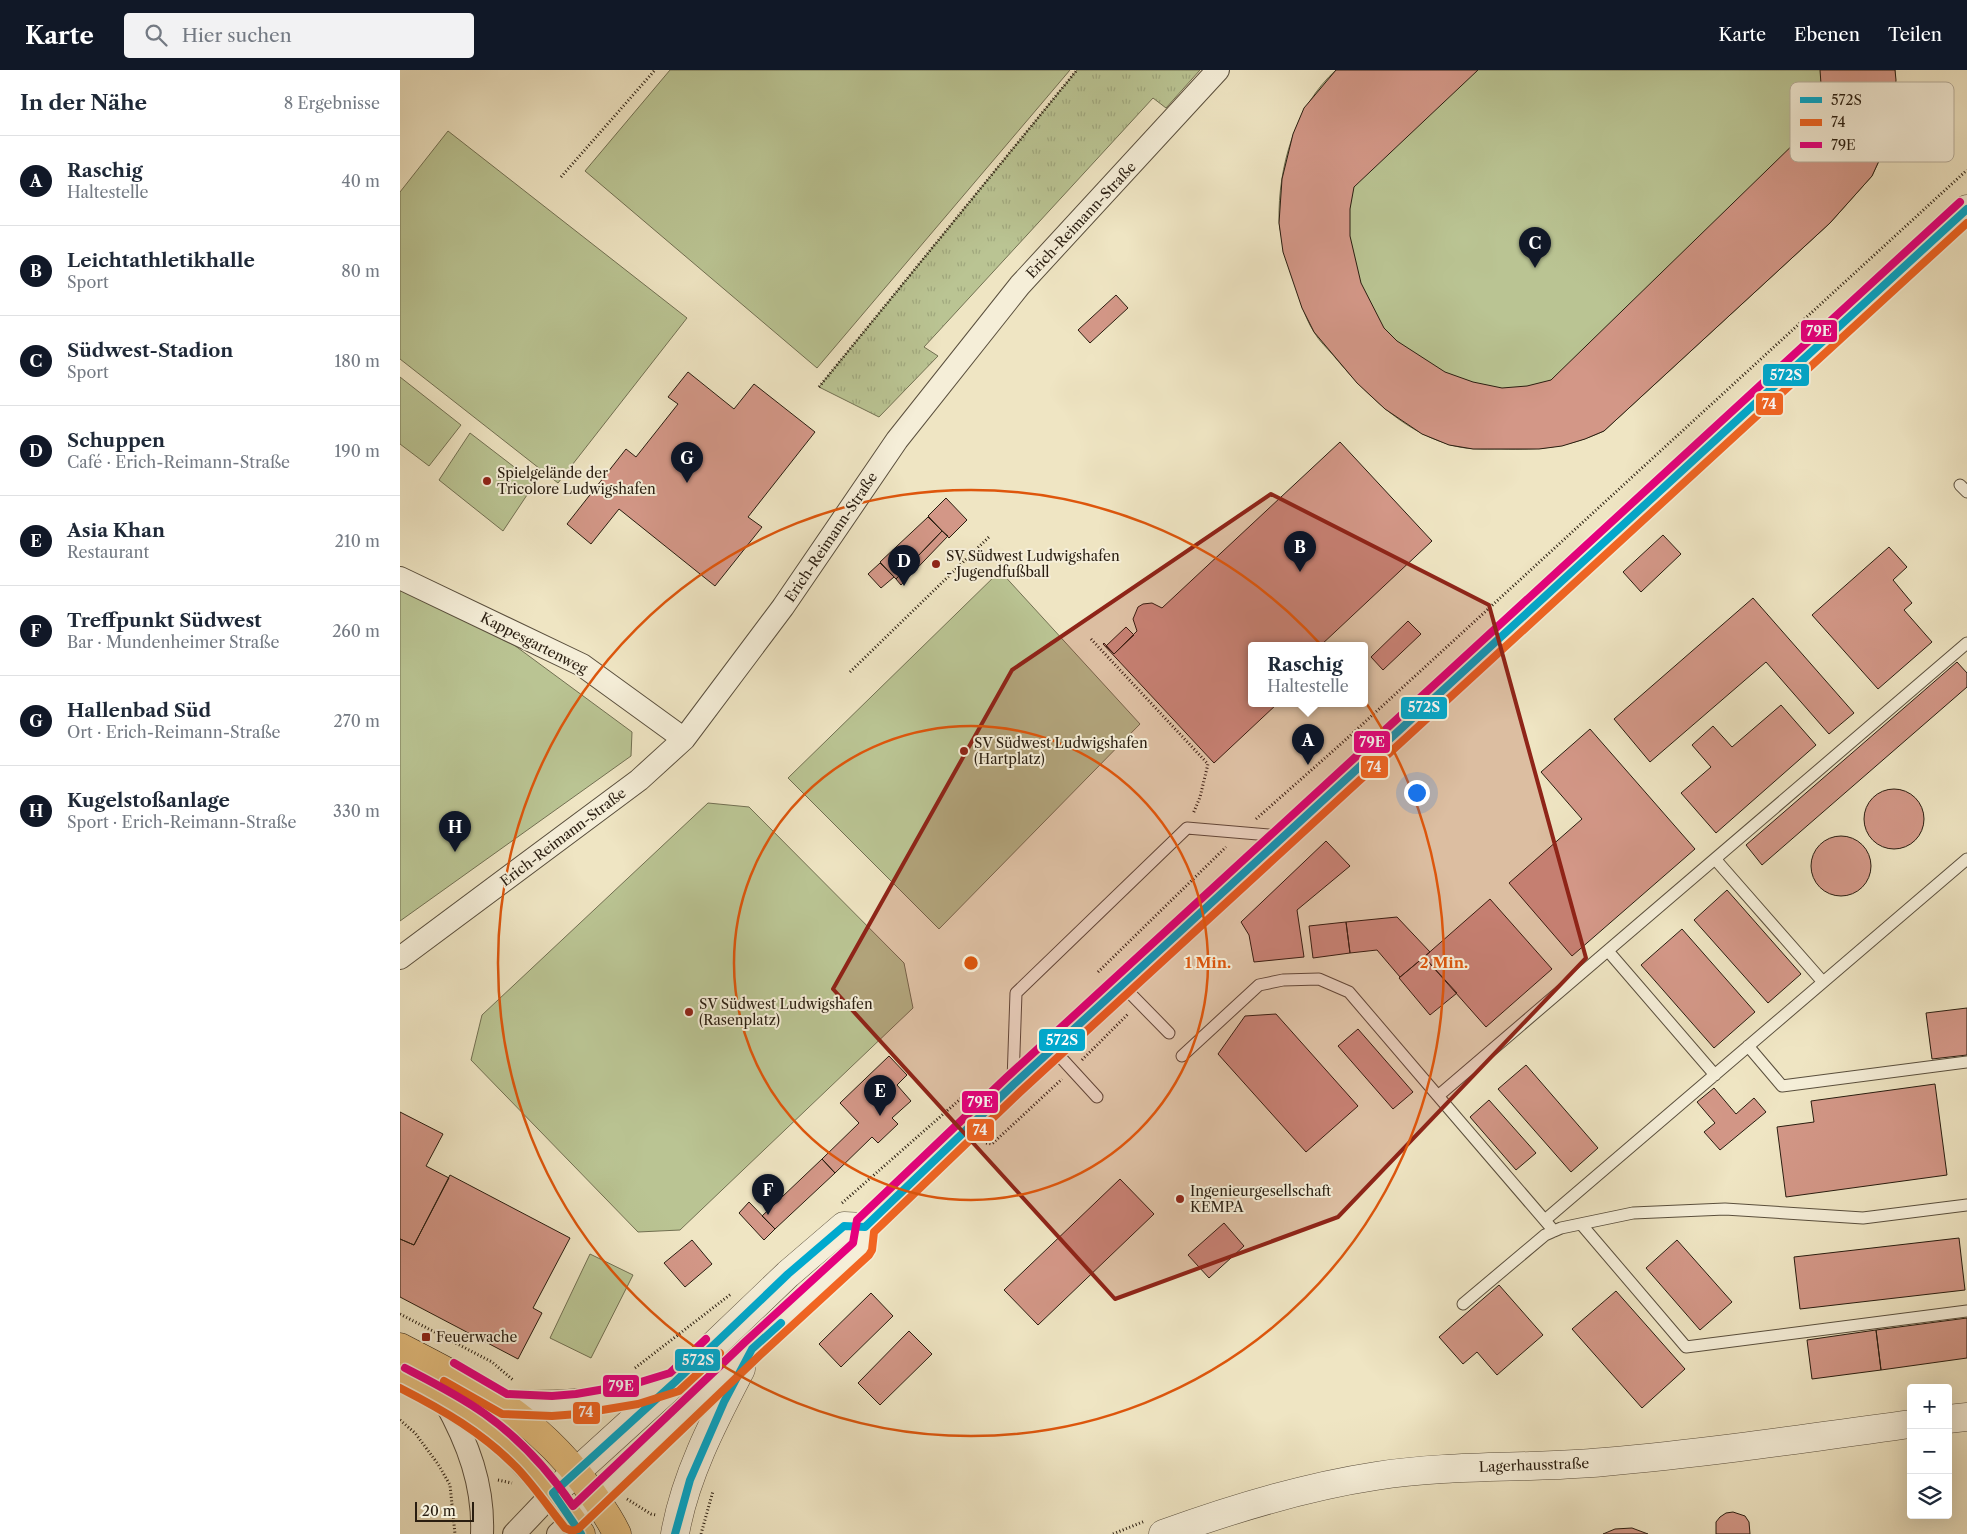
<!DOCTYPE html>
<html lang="de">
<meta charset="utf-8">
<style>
body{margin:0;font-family:"Libre Caslon Text",serif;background:#f2f2f3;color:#1f2937}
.controls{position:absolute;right:15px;bottom:15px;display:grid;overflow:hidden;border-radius:5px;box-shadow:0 5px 20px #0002}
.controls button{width:45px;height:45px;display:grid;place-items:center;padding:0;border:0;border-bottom:1px solid #e0e1e3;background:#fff;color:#1f2937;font:25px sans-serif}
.scale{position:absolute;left:15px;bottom:12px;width:59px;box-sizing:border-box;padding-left:5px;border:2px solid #291d10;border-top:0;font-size:14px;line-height:18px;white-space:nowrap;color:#291d10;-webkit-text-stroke:4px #f5eed8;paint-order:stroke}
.you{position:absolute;left:1016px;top:722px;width:18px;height:18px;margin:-12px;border:4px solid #fff;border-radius:50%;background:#1a73e8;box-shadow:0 0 0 8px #1a73e833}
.badge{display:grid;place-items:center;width:32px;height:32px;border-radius:50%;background:#111827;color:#fff;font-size:16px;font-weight:700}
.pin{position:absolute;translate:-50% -41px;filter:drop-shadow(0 1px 2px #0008)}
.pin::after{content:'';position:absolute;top:26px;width:18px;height:15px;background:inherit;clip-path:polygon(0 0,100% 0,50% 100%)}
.popup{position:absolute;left:848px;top:572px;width:120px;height:65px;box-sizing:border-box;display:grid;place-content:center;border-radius:5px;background:#fff;filter:drop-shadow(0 1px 4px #0005);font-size:16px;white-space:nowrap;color:#747a83}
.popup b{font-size:19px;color:#1f2937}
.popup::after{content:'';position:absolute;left:50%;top:100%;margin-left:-10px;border:10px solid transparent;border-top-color:#fff}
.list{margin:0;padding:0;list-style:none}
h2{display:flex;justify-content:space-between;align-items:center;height:65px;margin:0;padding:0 20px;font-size:21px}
h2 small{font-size:16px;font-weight:400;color:#747a83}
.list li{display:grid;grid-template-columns:32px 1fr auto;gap:15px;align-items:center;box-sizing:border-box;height:90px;padding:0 20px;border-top:1px solid #e0e1e3}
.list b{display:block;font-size:19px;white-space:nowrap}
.list p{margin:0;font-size:16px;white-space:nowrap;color:#747a83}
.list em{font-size:16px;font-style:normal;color:#747a83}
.icon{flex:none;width:28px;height:28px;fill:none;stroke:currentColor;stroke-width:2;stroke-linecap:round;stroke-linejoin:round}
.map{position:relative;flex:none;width:1567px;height:1464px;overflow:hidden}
header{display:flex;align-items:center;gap:30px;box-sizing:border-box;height:70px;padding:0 25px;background:#111827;color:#fff}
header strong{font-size:24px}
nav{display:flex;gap:28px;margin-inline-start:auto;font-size:18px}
.search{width:350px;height:45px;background:#f2f2f3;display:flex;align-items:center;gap:12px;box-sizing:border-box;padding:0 18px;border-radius:5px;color:#747a83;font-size:19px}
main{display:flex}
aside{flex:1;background:#fff}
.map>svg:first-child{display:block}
.park{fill:url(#park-tufts);stroke:#727052}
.pitch{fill:#bac493;stroke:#727052}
.building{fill:#d39787;stroke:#291d10}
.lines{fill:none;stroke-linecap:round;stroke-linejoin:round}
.service-casing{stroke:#5a4f3d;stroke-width:13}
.minor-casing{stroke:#5a4f3d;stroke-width:24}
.tertiary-casing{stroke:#5a4f3d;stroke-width:29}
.primary-casing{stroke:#291d10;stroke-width:29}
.path{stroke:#291d10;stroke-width:3;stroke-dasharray:1 2.5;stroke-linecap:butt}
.service{stroke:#f5eed8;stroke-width:11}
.minor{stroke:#f5eed8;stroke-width:22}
.tertiary{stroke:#f5eed8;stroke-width:28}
.primary{stroke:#e8c282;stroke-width:28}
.bus-1-casing{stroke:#f5eed8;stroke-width:11}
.bus-2-casing{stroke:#f5eed8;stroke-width:11}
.bus-3-casing{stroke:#f5eed8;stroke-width:11}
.bus-1{stroke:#00a9ce;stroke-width:8}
.bus-2{stroke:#f26522;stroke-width:8}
.bus-3{stroke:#e5007d;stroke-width:8}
.marked{fill:#8f2418;fill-opacity:0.2;stroke:#8f2418;stroke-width:4;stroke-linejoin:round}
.ring{fill:none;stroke:#de560c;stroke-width:2.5}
.poi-dot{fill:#8f2418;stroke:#f5eed8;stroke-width:2}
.labels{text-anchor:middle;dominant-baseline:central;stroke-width:4;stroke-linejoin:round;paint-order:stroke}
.street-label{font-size:14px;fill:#291d10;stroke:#f5eed8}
.poi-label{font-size:14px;fill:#291d10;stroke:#f5eed8;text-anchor:start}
.key{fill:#f5eed8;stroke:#b8af9c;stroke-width:1}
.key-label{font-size:14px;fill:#291d10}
.centre{fill:#de560c;stroke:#f5eed8;stroke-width:2.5}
.ring-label{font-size:15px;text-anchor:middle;font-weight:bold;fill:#de560c;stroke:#f5eed8;stroke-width:4;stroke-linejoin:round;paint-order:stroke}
.line-badge{stroke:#f5eed8;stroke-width:2}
.badge-label{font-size:14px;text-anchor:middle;font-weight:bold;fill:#fff}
</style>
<header>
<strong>Karte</strong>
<div class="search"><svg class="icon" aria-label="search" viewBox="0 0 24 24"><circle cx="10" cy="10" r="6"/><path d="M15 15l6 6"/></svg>Hier suchen</div>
<nav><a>Karte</a><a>Ebenen</a><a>Teilen</a></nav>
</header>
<main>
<aside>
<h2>In der Nähe<small>8 Ergebnisse</small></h2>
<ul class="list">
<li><span class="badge">A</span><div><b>Raschig</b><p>Haltestelle</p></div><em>40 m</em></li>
<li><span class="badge">B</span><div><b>Leichtathletikhalle</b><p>Sport</p></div><em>80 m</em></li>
<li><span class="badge">C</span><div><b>Südwest-Stadion</b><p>Sport</p></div><em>180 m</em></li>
<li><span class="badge">D</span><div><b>Schuppen</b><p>Café · Erich-Reimann-Straße</p></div><em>190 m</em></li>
<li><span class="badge">E</span><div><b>Asia Khan</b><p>Restaurant</p></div><em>210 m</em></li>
<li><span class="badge">F</span><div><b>Treffpunkt Südwest</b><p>Bar · Mundenheimer Straße</p></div><em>260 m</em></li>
<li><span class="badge">G</span><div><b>Hallenbad Süd</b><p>Ort · Erich-Reimann-Straße</p></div><em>270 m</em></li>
<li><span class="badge">H</span><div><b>Kugelstoßanlage</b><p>Sport · Erich-Reimann-Straße</p></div><em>330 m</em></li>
</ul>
</aside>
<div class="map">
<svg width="1567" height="1464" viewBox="0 0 1567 1464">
<defs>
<pattern id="park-tufts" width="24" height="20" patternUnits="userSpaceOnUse" patternTransform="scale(1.25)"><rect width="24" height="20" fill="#bac493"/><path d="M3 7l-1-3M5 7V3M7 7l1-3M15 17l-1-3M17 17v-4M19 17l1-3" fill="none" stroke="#a0a87e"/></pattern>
</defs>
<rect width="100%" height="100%" fill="#efe5c3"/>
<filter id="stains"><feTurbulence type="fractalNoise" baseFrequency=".004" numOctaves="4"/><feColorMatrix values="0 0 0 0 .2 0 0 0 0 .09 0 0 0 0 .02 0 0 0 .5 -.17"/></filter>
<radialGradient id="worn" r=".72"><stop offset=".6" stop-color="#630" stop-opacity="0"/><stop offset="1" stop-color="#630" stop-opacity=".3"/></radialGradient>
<!-- park -->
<path class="park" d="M 677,0 L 800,0 L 766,38 L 753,28 L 524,277 L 538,286 L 479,347 L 419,317 Z"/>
<!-- pitch -->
<path class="pitch" d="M 270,0 L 670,0 L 417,298 L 185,101 Z
M 936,0 L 1495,0 L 1494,39 L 1484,80 L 1472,106 L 1430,153 L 1204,361 C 1166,378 1141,380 1101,379 C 1083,379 1065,380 1048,374 C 1001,360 964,322 933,285 C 927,278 919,271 914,262 C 903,245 899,225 894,206 C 889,190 880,167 879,151 C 878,97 895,37 936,0 Z
M 48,61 L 287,248 L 158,413 L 0,289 L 0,122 Z
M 0,307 L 61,355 L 29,396 L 0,374 Z
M 70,363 L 135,413 L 103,461 L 39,410 Z
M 600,501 L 740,654 L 539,859 L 388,708 Z
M 0,519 L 114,575 L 232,662 L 231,686 L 0,851 Z
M 308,733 L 349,737 L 504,893 L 513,938 L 280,1160 L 238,1162 L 71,990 L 82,945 Z
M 190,1184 L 233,1205 L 191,1288 L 150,1268 Z"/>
<!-- building -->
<path class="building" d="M 936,0 L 1078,0 L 954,117 L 950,139 L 950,166 L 961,213 L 984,258 L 997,271 L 1045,302 L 1073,312 L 1102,318 L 1127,316 L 1151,310 L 1404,64 L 1416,41 L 1421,14 L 1420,0 L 1495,0 L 1496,10 L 1494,39 L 1489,61 L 1484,80 L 1472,106 L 1430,153 L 1204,361 L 1185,369 L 1162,376 L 1139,379 L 1073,379 L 1049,375 L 1022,364 L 985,339 L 957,313 L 914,262 L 902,238 L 883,182 L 879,153 L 882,109 L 893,64 L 904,38 Z
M 716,225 L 728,238 L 690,273 L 678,260 Z
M 288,302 L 334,339 L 354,314 L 415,362 L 348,447 L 362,457 L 315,516 L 219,439 L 191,474 L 167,454 L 226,379 L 236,387 L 278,334 L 268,327 Z
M 940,372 L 1032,471 L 920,576 L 852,576 L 852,634 L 877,634 L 814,693 L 703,574 L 704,573 L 714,584 L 737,561 L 733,549 L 738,537 L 743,534 L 752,533 L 762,538 Z
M 546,428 L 567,450 L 549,468 L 528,446 Z
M 528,447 L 542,461 L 496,509 L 480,492 Z
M 542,461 L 548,466 L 501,515 L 496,509 Z
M 1263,465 L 1281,484 L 1241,522 L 1223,502 Z
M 1489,477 L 1507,497 L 1493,510 L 1512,533 L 1504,540 L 1532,572 L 1478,619 L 1412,545 Z
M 480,493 L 494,507 L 481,518 L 468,504 Z
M 1353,528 L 1454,643 L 1429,664 L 1366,592 L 1250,692 L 1214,649 Z
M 1008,551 L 1021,564 L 983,600 L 971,587 Z
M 726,557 L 734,565 L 714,584 L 706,576 Z
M 1557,592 L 1567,603 L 1567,617 L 1362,795 L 1346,775 Z
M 1381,635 L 1416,675 L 1316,763 L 1281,723 L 1311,697 L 1292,675 L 1313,656 L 1332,677 Z
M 1190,659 L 1295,779 L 1172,886 L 1109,813 L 1182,749 L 1141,702 Z
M1464 749a30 30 0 1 1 60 0a30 30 0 1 1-60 0Z
M1411 796a30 30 0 1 1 60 0a30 30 0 1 1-60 0Z
M 926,771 L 950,796 L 897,840 L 904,887 L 854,892 L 849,865 L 841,852 Z
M 1327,820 L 1401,904 L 1368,933 L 1294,850 Z
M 1090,829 L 1152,899 L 1086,957 L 1024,887 Z
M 997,847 L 1030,882 L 1000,907 L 977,880 L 950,883 L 946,852 Z
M 946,852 L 950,883 L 913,888 L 909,856 Z
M 1282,859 L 1355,942 L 1314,978 L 1241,895 Z
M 1024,887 L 1057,923 L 1030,945 L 999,908 Z
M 1567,938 L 1567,985 L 1532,989 L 1526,943 Z
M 876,944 L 958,1036 L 906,1082 L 818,984 L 845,946 Z
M 958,959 L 1013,1022 L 993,1039 L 938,976 Z
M 489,986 L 507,1005 L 497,1015 L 511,1031 L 492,1048 L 498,1054 L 478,1073 L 472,1067 L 435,1103 L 422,1089 L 459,1053 L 440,1033 Z
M 1126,995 L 1198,1078 L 1171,1102 L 1098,1019 Z
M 1535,1014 L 1547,1105 L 1386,1127 L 1377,1057 L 1414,1052 L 1411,1031 Z
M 1314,1018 L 1336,1044 L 1354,1028 L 1366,1042 L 1320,1080 L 1304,1062 L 1315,1053 L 1297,1032 Z
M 1089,1030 L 1136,1083 L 1116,1100 L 1070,1047 Z
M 0,1042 L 43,1064 L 26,1096 L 49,1108 L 14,1175 L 0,1169 Z
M 422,1089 L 435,1103 L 375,1159 L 362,1146 Z
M 50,1105 L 170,1168 L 133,1238 L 142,1243 L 118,1289 L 0,1227 L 0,1169 L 14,1175 Z
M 720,1109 L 754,1144 L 638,1255 L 604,1220 Z
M 349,1132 L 375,1159 L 364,1170 L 339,1143 Z
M 824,1153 L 844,1176 L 809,1208 L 788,1185 Z
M 1559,1168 L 1565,1220 L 1400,1239 L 1394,1187 Z
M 292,1170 L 312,1194 L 285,1217 L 264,1193 Z
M 1277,1170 L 1332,1232 L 1300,1260 L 1246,1198 Z
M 1099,1215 L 1143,1265 L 1097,1305 L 1077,1282 L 1063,1294 L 1039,1267 Z
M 1216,1221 L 1285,1299 L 1242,1338 L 1172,1259 Z
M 471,1223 L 493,1246 L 441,1297 L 419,1274 Z
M 1567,1248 L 1567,1288 L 1481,1300 L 1476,1260 Z
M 1476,1260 L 1481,1300 L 1412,1309 L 1407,1270 Z
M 509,1261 L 532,1284 L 480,1335 L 458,1313 Z
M 1333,1442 L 1345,1446 L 1349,1452 L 1350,1464 L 1316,1464 L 1316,1452 L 1320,1447 L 1326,1443 Z
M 1232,1458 L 1248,1464 L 1203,1464 L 1215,1459 Z"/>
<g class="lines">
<defs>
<path id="service" d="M 1560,415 L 1567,422
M 1315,789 L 1423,912
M 1208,881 L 1315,1005
M 722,915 L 769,963
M 1348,976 L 1382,1016 L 1567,992
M 653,979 L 697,1027
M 782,986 L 859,915 L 883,910 L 919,909 L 949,922 L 1038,1026
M 613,1011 L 616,923 L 787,758 L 880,766
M 1145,1150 L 1567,789
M 1181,1154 L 1286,1277 L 1567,1241
M 1154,1161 L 1038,1026 L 1567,573
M 1063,1234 L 1145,1165 L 1161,1158 L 1233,1143 L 1325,1139 L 1463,1148 L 1567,1135"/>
<path id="minor" d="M 0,508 L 182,595 L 284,669
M 0,888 L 239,710 L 284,669 L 383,537 L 497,370 L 620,215 L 818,0
M 44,1330 C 68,1373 84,1415 82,1464
M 114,1464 L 153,1423
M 158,1464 L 172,1451"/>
<path id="tertiary" d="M 104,1334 C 166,1336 209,1333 269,1314
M 1548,1349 L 1567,1347
M 153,1423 L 275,1312 L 388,1204 L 444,1156 L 465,1157
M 172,1451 L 352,1279 L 462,1178 L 465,1157 L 613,1015 L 1567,139
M 275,1464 C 285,1406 314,1351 341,1299
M 763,1464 C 832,1439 903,1417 976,1406 C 1052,1394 1128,1399 1204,1392 C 1307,1383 1409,1368 1511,1354"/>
<path id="primary" d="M 0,1277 C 74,1315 135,1346 186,1415 C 197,1431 209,1446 217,1464
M 0,1307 C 30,1323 63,1338 90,1360 C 126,1389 155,1426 181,1464"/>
</defs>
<!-- service casing -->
<use href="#service" class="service-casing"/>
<!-- minor casing -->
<use href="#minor" class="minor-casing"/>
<!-- tertiary casing -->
<use href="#tertiary" class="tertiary-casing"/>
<!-- primary casing -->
<use href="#primary" class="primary-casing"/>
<!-- path -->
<path class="path" d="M 161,107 L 255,0
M 419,317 L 677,0
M 691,569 L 808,694 L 800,727 L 793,744
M 450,602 L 590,466
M 856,749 L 942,673 L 1567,100
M 698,902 L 826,777
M 682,990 L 729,943
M 586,1073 L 592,1074 L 662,1009
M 442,1133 L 565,1025
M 0,1244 L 92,1292 L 113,1310
M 235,1298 L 331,1224
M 0,1350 L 15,1363 L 38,1394 L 50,1415 L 55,1464
M 98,1410 L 112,1413
M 227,1429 L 251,1444 L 256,1445
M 301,1464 L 313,1421
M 713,1464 L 745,1451"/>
<!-- service -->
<use href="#service" class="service"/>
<!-- minor -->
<use href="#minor" class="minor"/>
<!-- tertiary -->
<use href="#tertiary" class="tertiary"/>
<!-- primary -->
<use href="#primary" class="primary"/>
<defs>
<path id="bus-1" d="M 181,1464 L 153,1423 L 275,1312 L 388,1204 L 444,1156 L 465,1157 L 613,1015 L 1567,139
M 275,1464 L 290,1410 L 324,1332 L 352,1279 L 381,1253"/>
<path id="bus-2" d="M 44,1311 L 102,1344 L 152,1346 L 178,1344 L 238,1334 L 279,1321 L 320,1283
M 0,1318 C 43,1340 83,1363 117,1398 C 135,1417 149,1438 165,1458 L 172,1461 L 178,1459 L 359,1286 L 469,1185 L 472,1180 L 474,1162 L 620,1022 L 1567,153"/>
<path id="bus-3" d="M 54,1293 L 107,1324 L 152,1326 L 176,1324 L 234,1314 L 270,1303 L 306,1269
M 5,1298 C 32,1312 60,1326 85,1344 C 120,1369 149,1401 173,1436 L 345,1272 L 453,1173 L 457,1150 L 606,1008 L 1560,132"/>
</defs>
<!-- bus-1 casing -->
<use href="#bus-1" class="bus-1-casing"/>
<!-- bus-2 casing -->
<use href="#bus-2" class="bus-2-casing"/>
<!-- bus-3 casing -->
<use href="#bus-3" class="bus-3-casing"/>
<!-- bus-1 -->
<use href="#bus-1" class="bus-1"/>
<!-- bus-2 -->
<use href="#bus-2" class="bus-2"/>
<!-- bus-3 -->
<use href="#bus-3" class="bus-3"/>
</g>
<!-- marked area -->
<path class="marked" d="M 871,424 L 1089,535 L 1186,888 L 938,1147 L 715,1229 L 433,919 L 612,600 Z"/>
<!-- distance rings -->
<g class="ring">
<circle cx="571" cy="893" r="237"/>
<circle cx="571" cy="893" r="473"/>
</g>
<!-- markers -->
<g class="poi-dot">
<circle cx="87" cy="411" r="5"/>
<circle cx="536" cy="494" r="5"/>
<circle cx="564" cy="681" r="5"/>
<circle cx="289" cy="942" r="5"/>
<circle cx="780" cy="1129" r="5"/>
<rect x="21" y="1262" width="10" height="10" rx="2.5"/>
</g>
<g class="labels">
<!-- street labels -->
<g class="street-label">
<text transform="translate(681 150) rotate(-47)">Erich-Reimann-Straße</text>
<text transform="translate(431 467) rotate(-56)">Erich-Reimann-Straße</text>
<text transform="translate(134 573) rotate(27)">Kappesgartenweg</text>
<text transform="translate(163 767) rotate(-37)">Erich-Reimann-Straße</text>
<text transform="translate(1134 1395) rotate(-2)">Lagerhausstraße</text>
</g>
<!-- poi labels -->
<g class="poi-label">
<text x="97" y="403">Spielgelände der<tspan x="97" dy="16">Tricolore Ludwigshafen</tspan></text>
<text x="546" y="486">SV Südwest Ludwigshafen<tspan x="546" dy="16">- Jugendfußball</tspan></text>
<text x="574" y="673">SV Südwest Ludwigshafen<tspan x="574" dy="16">(Hartplatz)</tspan></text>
<text x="299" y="934">SV Südwest Ludwigshafen<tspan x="299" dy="16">(Rasenplatz)</tspan></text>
<text x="790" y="1121">Ingenieurgesellschaft<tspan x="790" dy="16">KEMPA</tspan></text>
<text x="36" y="1267">Feuerwache</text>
</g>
</g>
<!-- legend -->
<rect x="1390" y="12" width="164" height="80" rx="8" class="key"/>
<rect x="1400" y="27" width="22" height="6" fill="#00a9ce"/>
<rect x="1400" y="49" width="22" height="7" fill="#f26522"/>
<rect x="1400" y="72" width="22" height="6" fill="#e5007d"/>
<g class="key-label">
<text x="1431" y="35">572S</text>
<text x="1431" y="57">74</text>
<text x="1431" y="80">79E</text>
</g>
<circle cx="571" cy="893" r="8" class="centre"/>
<g class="ring-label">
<text x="808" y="898">1 Min.</text>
<text x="1044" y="898">2 Min.</text>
</g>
<g class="line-badge">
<rect x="1400" y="249" width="38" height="24" rx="5" fill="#e5007d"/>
<rect x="1362" y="293" width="48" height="24" rx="5" fill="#00a9ce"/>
<rect x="1355" y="322" width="29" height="24" rx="5" fill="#f26522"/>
<rect x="1000" y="626" width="48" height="24" rx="5" fill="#00a9ce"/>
<rect x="953" y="660" width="38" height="24" rx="5" fill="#e5007d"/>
<rect x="960" y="685" width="29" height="24" rx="5" fill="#f26522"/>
<rect x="638" y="958" width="48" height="24" rx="5" fill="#00a9ce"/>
<rect x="561" y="1020" width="38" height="24" rx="5" fill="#e5007d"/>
<rect x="566" y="1048" width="29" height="24" rx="5" fill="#f26522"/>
<rect x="274" y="1278" width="47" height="24" rx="5" fill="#00a9ce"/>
<rect x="202" y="1304" width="38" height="24" rx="5" fill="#e5007d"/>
<rect x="172" y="1331" width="29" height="24" rx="5" fill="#f26522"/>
</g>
<g class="badge-label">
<text x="1419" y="266">79E</text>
<text x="1386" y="310">572S</text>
<text x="1369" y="339">74</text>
<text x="1024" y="642">572S</text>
<text x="972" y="677">79E</text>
<text x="974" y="702">74</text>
<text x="662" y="975">572S</text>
<text x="580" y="1037">79E</text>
<text x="580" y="1065">74</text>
<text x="298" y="1295">572S</text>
<text x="221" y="1321">79E</text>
<text x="186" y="1347">74</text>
</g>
<rect width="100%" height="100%" filter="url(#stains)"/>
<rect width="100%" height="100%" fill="url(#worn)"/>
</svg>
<div class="controls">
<button>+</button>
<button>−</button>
<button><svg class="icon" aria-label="layers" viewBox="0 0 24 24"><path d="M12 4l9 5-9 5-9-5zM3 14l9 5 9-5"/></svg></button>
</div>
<div class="scale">20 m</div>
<div class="you"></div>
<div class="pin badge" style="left:908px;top:695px">A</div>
<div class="popup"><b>Raschig</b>Haltestelle</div>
<div class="pin badge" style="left:900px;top:502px">B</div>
<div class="pin badge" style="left:1135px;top:198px">C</div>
<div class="pin badge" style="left:504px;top:516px">D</div>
<div class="pin badge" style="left:480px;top:1046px">E</div>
<div class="pin badge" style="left:368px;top:1145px">F</div>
<div class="pin badge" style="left:287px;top:413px">G</div>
<div class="pin badge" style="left:55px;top:782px">H</div>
</div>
</main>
